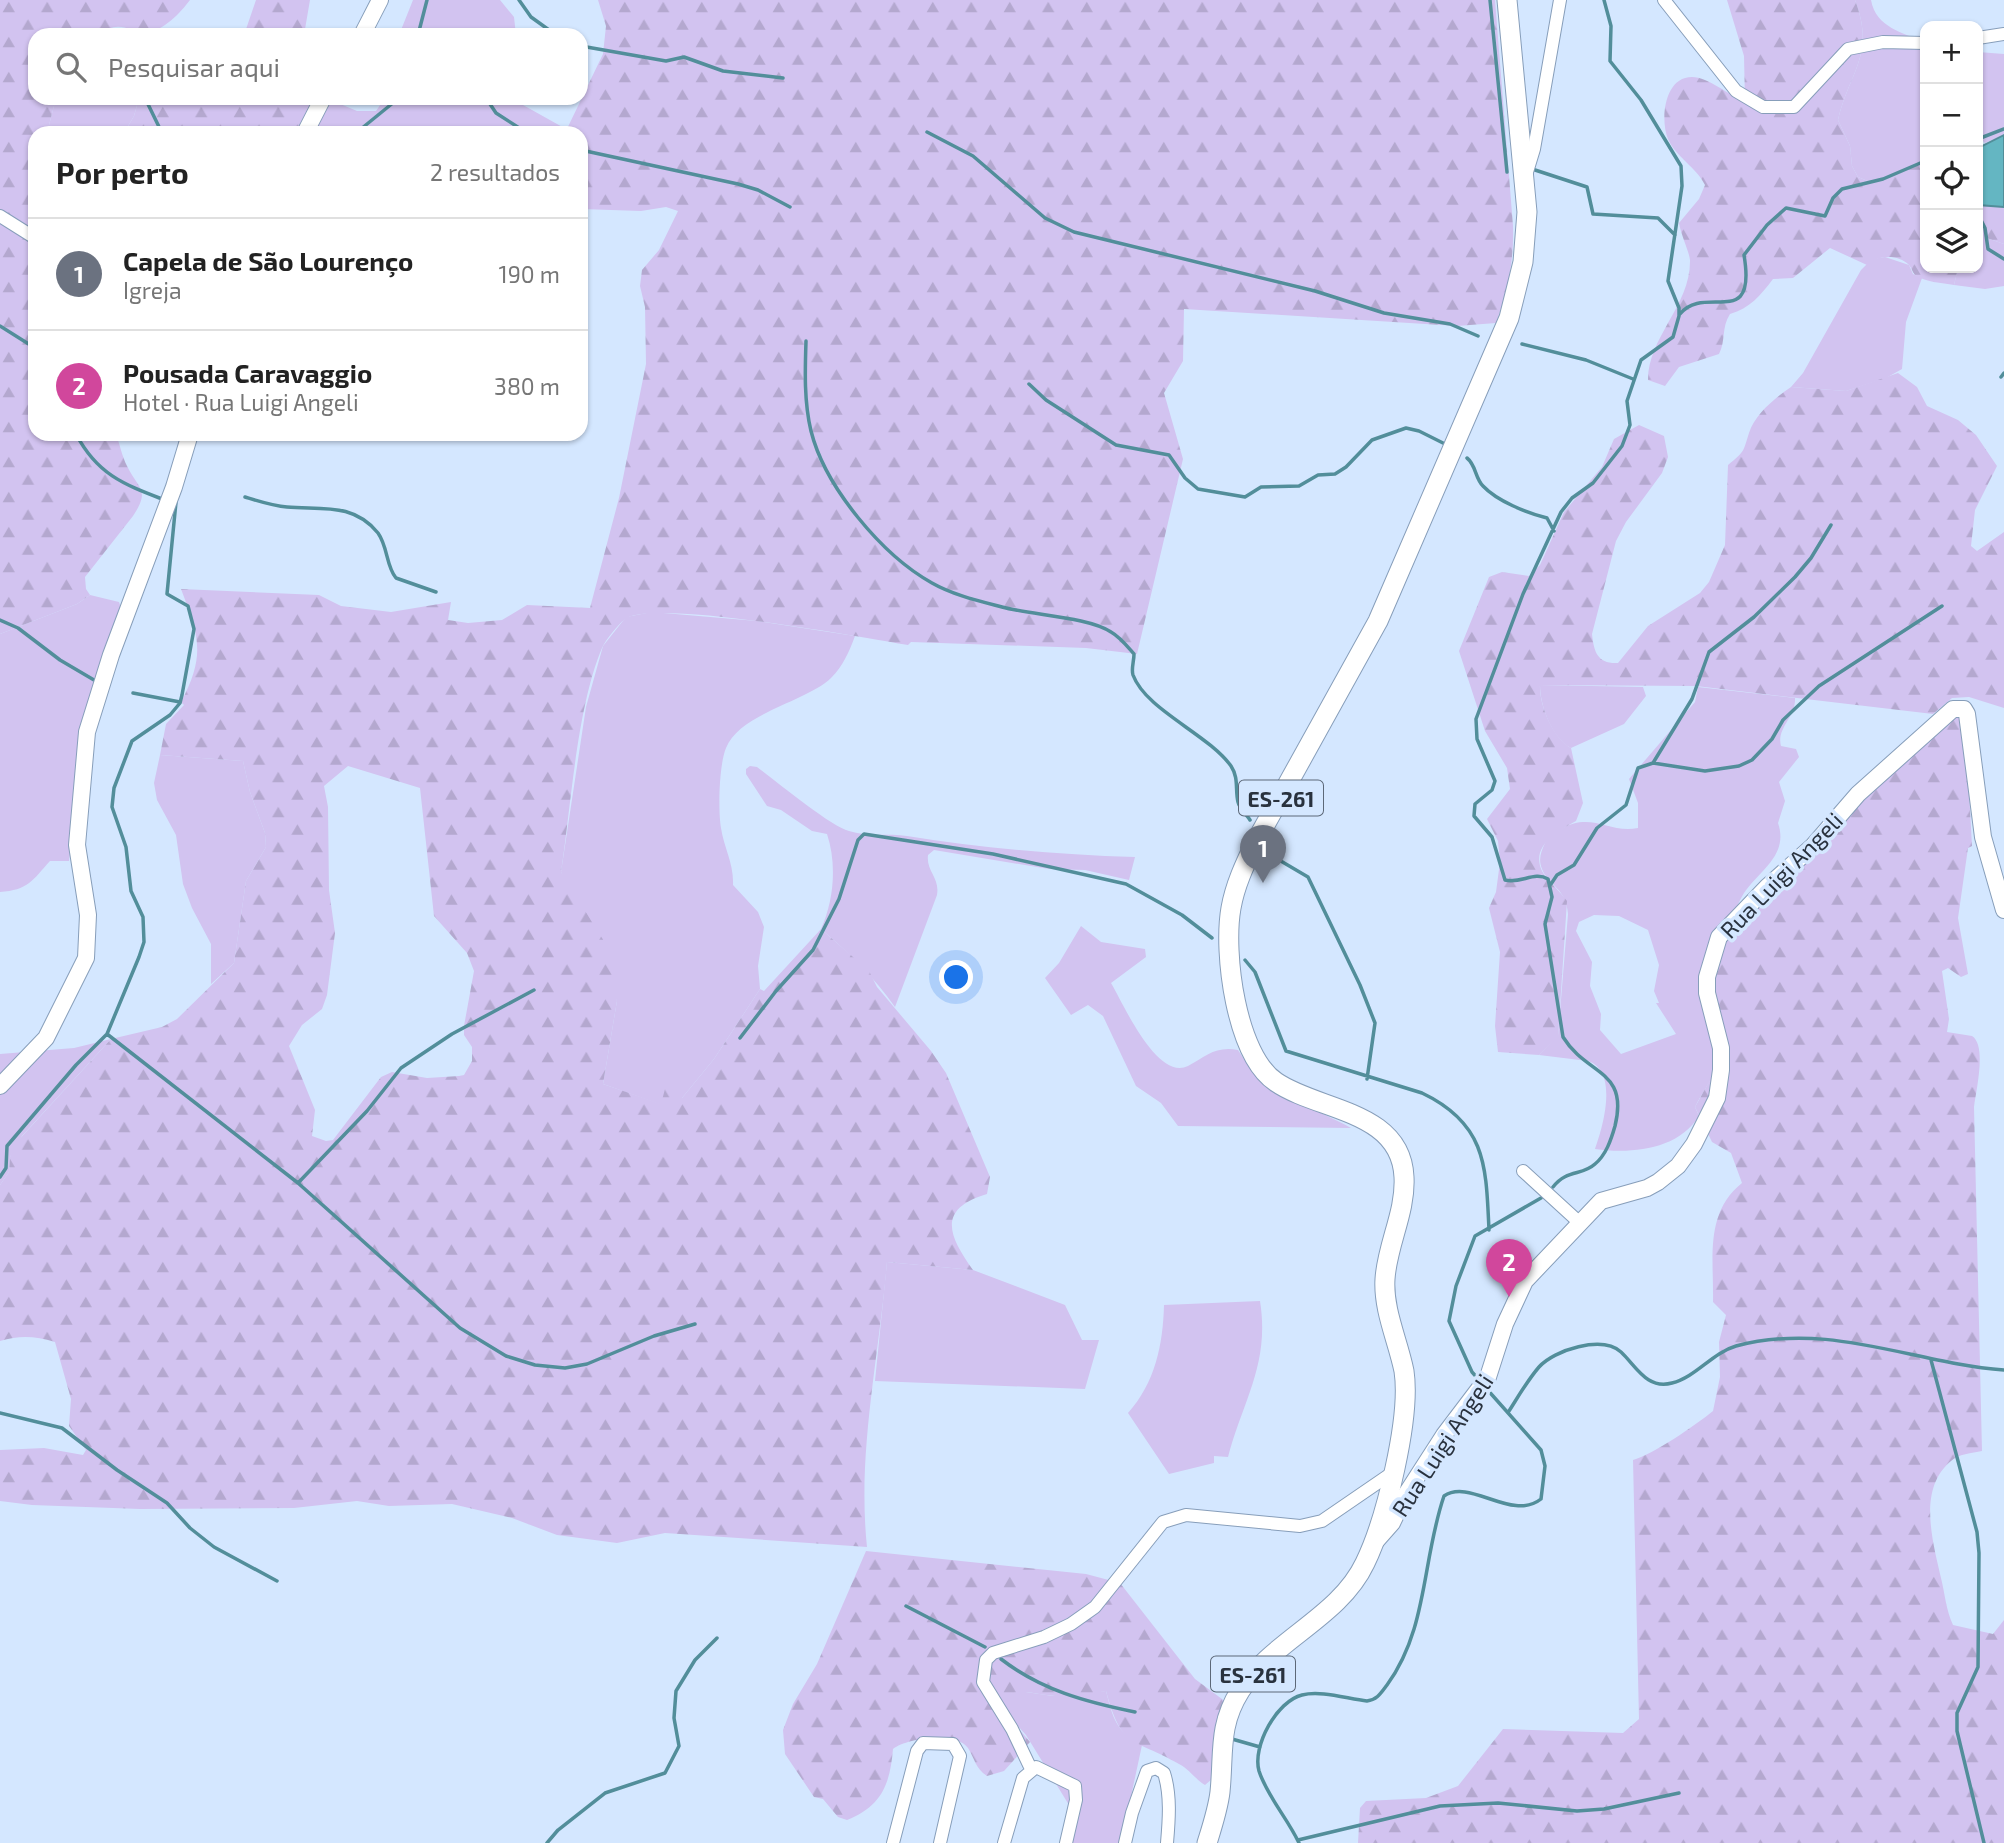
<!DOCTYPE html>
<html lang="pt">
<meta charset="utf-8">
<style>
body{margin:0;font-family:"Exo 2",sans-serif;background:#f2f2f2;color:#222}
.controls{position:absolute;right:21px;top:21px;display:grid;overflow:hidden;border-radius:14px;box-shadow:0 2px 5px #0004}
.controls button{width:63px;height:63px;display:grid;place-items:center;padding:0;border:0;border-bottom:2px solid #e0e0e0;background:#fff;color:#222;font:35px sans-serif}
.you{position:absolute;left:957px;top:978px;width:24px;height:24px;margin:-18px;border:5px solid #fff;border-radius:50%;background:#1a73e8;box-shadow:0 0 0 10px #1a73e833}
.badge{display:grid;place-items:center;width:46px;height:46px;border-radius:50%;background:#111827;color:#fff;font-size:23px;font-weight:700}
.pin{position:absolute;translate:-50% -58px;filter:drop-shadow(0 2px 4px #0008)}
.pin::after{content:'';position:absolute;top:37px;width:24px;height:21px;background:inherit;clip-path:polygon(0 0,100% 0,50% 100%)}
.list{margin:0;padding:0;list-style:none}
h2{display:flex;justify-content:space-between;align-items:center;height:91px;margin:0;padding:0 28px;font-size:30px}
h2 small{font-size:23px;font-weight:400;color:#767676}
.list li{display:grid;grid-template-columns:46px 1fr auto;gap:21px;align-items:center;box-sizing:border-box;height:112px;padding:0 28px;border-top:2px solid #e0e0e0}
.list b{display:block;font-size:26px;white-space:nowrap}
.list p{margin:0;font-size:23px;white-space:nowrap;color:#767676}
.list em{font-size:23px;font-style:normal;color:#767676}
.icon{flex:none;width:38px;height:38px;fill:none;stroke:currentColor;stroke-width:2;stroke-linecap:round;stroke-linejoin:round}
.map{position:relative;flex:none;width:2004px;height:1843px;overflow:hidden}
.search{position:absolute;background:#fff;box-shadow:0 2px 5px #0004;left:28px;top:28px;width:560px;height:77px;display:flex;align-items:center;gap:18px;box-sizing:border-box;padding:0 24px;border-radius:21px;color:#767676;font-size:26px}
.panel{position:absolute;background:#fff;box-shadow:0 2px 5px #0004;left:28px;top:126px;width:560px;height:315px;border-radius:21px}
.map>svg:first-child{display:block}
.grass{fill:#d2c3f0;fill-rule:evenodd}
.forest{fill:url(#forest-firs);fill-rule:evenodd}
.water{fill:#64b6c2;stroke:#528e9a;stroke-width:2}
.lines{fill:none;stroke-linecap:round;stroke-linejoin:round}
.stream{stroke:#528e9a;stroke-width:3.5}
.minor-casing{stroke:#879eba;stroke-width:14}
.tertiary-casing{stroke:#879eba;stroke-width:18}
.primary-casing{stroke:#879eba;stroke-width:21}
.minor{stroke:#fff;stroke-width:12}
.tertiary{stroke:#fff;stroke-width:16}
.primary{stroke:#fff;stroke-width:19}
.labels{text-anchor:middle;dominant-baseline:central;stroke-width:7;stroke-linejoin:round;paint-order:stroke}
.shield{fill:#d4e7ff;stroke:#5c6878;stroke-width:2}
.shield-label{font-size:21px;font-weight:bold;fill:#29323e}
.street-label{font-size:23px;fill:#29323e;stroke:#d4e7ff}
</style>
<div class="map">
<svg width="2004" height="1843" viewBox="0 0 2004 1843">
<defs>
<pattern id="forest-firs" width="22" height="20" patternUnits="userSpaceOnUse" patternTransform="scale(1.75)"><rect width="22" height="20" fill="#d2c3f0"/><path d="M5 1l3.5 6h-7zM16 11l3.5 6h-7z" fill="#b4a8cf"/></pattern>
</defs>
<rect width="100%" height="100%" fill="#d4e7ff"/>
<!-- grass -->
<path class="grass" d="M 413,0 L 500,0 L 514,17 L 516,35 L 399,35 Z
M 1855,0 L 1871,0 C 1876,28 1903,32 1925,43 L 1925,163 L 1899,171 L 1882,182 L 1870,182 L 1858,177 L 1852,166 L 1850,146 L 1838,120 C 1849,72 1876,55 1855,0 Z
M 1978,52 L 2004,54 L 2004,135 L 1985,143 L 1978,136 Z
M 56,98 L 139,98 L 134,116 L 124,133 L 47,133 Z
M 326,98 L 357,111 L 376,111 L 385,98 L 518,98 L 523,105 L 566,129 L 565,133 L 304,133 Z
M 1978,235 L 2004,244 L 2004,286 L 1985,289 L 1954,285 L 1958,268 L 1978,268 Z
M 1885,257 L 1909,265 L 1913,274 L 1922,278 L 1906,322 L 1902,369 L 1886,378 L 1846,391 L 1791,387 L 1803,373 L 1861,270 L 1872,259 Z
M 90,595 L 119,602 L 123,614 L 75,809 L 69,861 L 50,861 C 32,881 28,890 0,892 L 0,634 L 77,604 Z
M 652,612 L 757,621 L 855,636 C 849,652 843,666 831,678 C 806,702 740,713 726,748 C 719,765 718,810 721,828 C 724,848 734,864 733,885 L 758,912 L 764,927 L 758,966 L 760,989 L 714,1059 L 682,1098 L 662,1105 L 603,1084 L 617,1001 L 561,872 L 586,707 L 603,646 L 626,617 Z
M 1540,685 L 1643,687 L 1646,696 L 1624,724 L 1571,748 C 1552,738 1540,706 1540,685 Z
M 1698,687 L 1795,698 C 1796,717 1776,728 1781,746 L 1796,749 L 1799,757 L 1779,782 L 1785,801 L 1778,823 C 1789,855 1760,870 1744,893 C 1728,918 1723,965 1715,994 C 1717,999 1719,1063 1717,1067 C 1711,1081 1702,1093 1695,1107 L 1699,1116 C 1678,1150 1631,1154 1595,1149 C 1603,1127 1619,1071 1588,1061 L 1539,1055 L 1558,1036 L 1568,914 C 1566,887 1549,887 1542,869 C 1538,859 1541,852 1545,843 C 1548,836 1554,833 1561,829 C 1592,811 1609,834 1638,828 L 1638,803 L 1629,779 L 1695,702 ZM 1594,915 L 1619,916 L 1648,930 L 1659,965 L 1654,991 L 1659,1003 L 1656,1003 L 1676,1034 L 1621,1054 L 1600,1030 L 1601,1014 L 1590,986 L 1592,962 L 1576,931 L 1579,922 Z
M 160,755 L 243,761 L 250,792 L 265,833 L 266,847 L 246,881 L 234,963 L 211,984 L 211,944 L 192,908 L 183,884 L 176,835 L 157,800 L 154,783 Z
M 750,766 L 757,767 C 776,781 830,826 849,831 C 867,837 889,833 907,836 C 983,848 1058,855 1135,857 L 1129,880 L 1085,870 L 1049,869 L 934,850 L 928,855 C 926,872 940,877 937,895 L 895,1007 C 874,977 849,953 821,929 C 834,900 837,864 827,834 L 812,831 L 781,810 L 767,806 L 746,774 L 746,769 Z
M 1081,926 L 1101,942 L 1145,949 L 1146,957 L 1111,983 C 1124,1005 1157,1081 1188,1066 C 1207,1056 1215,1046 1238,1050 C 1272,1104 1301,1100 1351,1128 L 1178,1126 L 1161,1103 L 1136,1086 L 1103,1016 L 1088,1005 L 1071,1015 L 1045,978 L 1059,963 Z
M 111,1039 L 22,1136 L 10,1157 L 9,1172 L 0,1185 L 0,1054 L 74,1048 Z
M 887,1262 L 973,1270 L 1065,1305 L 1082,1340 L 1099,1340 L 1085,1389 L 875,1381 Z
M 1260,1301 C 1270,1364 1243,1400 1228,1457 L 1214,1456 L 1214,1463 L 1169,1474 L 1128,1413 C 1155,1383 1163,1345 1164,1305 Z
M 1019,1691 L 1053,1696 L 1106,1691 C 1113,1719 1116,1731 1142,1745 L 1121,1843 L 1072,1843 L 1069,1805 L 1026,1735 L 998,1704 L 1005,1695 Z"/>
<!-- forest -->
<path class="forest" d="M 0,0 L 190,0 C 181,12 163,32 146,32 C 132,33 123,22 108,29 L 104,35 L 35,35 L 35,98 L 56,98 L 47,133 L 35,133 L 35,434 L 116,434 C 120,445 122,456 127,466 C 138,489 151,489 133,516 L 85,577 L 86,589 L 90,595 L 77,604 L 0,634 Z
M 256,0 L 310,0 L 304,35 L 244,35 Z
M 598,0 L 1495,0 L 1513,226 C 1514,261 1508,291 1496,323 L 1457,326 L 1184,309 L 1183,361 L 1164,393 L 1183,459 L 1137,654 L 1086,648 L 911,642 L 908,645 C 865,638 652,598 625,619 C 618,625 606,639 602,648 C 577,707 571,806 561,872 L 607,946 L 617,1001 L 603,1084 L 661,1104 L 665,1089 L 682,1098 L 714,1059 L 760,989 L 764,991 L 821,929 L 869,971 L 877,987 L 931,1051 L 946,1073 L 990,1177 L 987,1194 C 937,1209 948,1235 973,1270 L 887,1262 C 879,1358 857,1452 867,1547 L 665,1533 L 617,1543 L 557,1535 L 512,1518 L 452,1504 L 389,1506 L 357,1501 L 294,1508 L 140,1509 L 32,1505 L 0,1501 L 0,1450 L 44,1448 L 83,1455 L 86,1450 L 69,1426 L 71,1399 L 55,1342 C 35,1336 20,1335 0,1341 L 0,1185 L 9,1172 L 10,1157 L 15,1144 L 111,1039 L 162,1027 L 177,1019 L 234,963 L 246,881 L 266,847 L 265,833 L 250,792 L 243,761 L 160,755 L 166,724 L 184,705 L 181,702 C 206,655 199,636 181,589 L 319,595 L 341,606 L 391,612 L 451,602 L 448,620 L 468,623 L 502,620 L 527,605 L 590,608 L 619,498 L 646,364 L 645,307 L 640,286 L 642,270 L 659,250 L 678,211 L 666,207 L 641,211 L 581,209 L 581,133 L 565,133 L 603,54 L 606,26 ZM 348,766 L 420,788 L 434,916 L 467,953 L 474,971 L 464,1026 L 464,1035 L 472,1047 L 472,1061 L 464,1075 L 459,1076 L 427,1078 L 392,1072 L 381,1077 L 333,1140 L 326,1141 L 312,1136 L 315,1110 L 289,1046 L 302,1025 L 322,1009 L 327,995 L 335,933 L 329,890 L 328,807 L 324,786 Z
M 1727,0 L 1855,0 C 1876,55 1849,72 1838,120 L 1850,146 L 1852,166 L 1858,177 L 1870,182 L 1881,182 L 1899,171 L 1925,163 L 1925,268 L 1958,268 L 1954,285 C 1942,283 1925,282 1915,275 C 1912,272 1912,268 1909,265 C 1898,254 1877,255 1867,265 L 1830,248 L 1793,278 L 1773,279 C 1760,296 1750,308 1730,314 C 1721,328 1726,341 1719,354 L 1679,367 L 1665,386 L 1648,380 C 1648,337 1691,305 1690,260 C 1689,251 1681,235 1679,223 L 1699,199 L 1705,185 C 1696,167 1676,157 1668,139 C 1660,120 1664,77 1692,77 C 1708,77 1730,96 1745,102 L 1744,56 Z
M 139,98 L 322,98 L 304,133 L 124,133 L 134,116 Z
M 1978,205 L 2004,207 L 2004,244 L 1978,235 Z
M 1898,373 L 1917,387 L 1927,406 L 1958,420 L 1976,435 L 1997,466 L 1975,510 L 1971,546 L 1977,551 L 2004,532 L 2004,708 L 1969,697 L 1952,698 L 1933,714 L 1696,686 L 1540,685 C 1539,705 1553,738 1571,748 L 1583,803 L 1576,821 C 1559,831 1530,845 1542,871 C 1546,879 1561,892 1567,901 L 1558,1037 L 1539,1055 L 1498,1052 L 1495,1026 L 1500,952 L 1489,908 L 1496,892 L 1500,862 L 1498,841 L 1487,819 L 1510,789 L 1507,768 L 1485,731 L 1459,651 L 1489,577 L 1502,572 L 1529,576 L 1540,565 L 1564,512 L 1602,467 L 1614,439 L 1639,425 L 1664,436 L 1668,457 L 1662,473 L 1626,522 L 1616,541 L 1592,634 C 1594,653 1598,664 1618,663 L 1648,626 L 1700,593 L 1709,582 L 1725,545 L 1728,465 C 1745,451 1743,452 1749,433 C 1755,414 1775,398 1791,387 L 1846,391 Z
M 1965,716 L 1972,846 L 1968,848 L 1958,918 L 1968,974 L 1961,977 L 1948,968 L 1942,971 L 1949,1019 L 1947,1032 L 1972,1036 C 1987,1045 1976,1091 1974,1107 L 1982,1451 C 1972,1453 1958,1454 1951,1461 C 1917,1489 1933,1542 1941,1578 C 1945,1594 1946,1610 1953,1625 L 1993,1634 L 2004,1620 L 2004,1843 L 1358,1843 L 1360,1808 L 1366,1801 L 1426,1798 L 1458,1786 L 1503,1729 L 1623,1733 L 1639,1719 L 1633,1460 C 1652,1455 1696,1425 1713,1411 L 1720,1377 L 1719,1342 L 1726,1315 L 1713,1302 C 1714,1260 1704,1213 1742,1183 L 1731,1153 L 1712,1142 L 1695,1107 L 1719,1064 L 1715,1015 L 1718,1004 L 1713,983 L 1719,943 L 1943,717 Z
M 866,1551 L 1086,1574 L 1120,1583 L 1195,1679 L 1226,1702 L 1212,1779 L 1205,1785 C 1195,1779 1189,1769 1179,1764 C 1132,1737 1122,1750 1106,1691 C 1089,1694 1072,1697 1055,1696 C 1033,1695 1013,1684 998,1704 L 1030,1742 L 1004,1771 L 987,1776 C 975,1768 975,1759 968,1748 C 956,1731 907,1738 893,1749 C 890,1784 882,1806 847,1820 L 838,1817 L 823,1799 L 814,1797 L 785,1754 L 783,1730 L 793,1704 L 817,1664 Z"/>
<!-- water -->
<path class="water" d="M 2004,135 L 2004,207 L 1978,205 L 1978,148 Z"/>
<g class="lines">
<!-- stream -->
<path class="stream" d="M 519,0 L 531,17 L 556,35
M 1490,0 L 1507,172
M 418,35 L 427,0
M 581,46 L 666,61 L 684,57 L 723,71 L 783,78
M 145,98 L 162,133
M 486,98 L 496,113 L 527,133
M 927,132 L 973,156 L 1045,218 L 1074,232 L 1315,291 L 1384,313 L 1450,324 L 1478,336
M 356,133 L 399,98
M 1978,139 L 2004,129
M 581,150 L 738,184 L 758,190 L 790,207
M 1532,169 L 1587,187 L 1593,214 L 1658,218 L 1675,235
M 1978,214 L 1985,228 L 1988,249 L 2004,259
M 1680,314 C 1705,283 1757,332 1744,255 L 1767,225 L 1786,208 L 1825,216 L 1833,198 L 1842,189 L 1883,179 L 1925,161
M 0,326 L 35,348
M 806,341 C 805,371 804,402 811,431 C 825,487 882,555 932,583 C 953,595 979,601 1002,607 C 1031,615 1089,617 1111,632 C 1120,637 1127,646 1134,654 C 1134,661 1131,669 1133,675 C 1146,710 1208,734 1231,766 C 1239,778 1235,790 1238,802 C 1239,808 1247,815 1250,820
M 1522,344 L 1586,360 L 1633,379
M 2001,377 L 2004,373
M 1029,384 L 1046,400 L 1116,445 L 1169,455 L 1185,478 L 1198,489 L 1245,497 L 1261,487 L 1299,486 L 1318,475 L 1335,474 L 1346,467 L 1372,440 L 1406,428 L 1419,431 L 1443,443
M 76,434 C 97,474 123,484 162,499
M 1467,458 C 1476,465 1475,478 1483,486 C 1497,501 1527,513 1547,518 L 1554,531
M 245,497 C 258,501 273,506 287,507 C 320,510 353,502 378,533 C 388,547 386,566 396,578 L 436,592
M 0,620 L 18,628 L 60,660 L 94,680
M 133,693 L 180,702
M 1653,763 L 1692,699 L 1709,652 L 1754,617 L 1795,577 L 1811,558 L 1831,525
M 1271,838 L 1275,846 L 1274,857 L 1308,877 L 1360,985 L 1375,1023 L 1367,1079
M 1551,884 L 1557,875 L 1574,865 L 1597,828 L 1626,805 L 1638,768 L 1653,763 L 1705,771 L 1739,766 L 1752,760 L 1772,739 L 1783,720 L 1819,686 L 1942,606
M 1245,960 L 1255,972 L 1286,1051 L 1422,1093 C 1487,1124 1486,1167 1489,1230
M 107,1034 L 298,1183 L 460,1328 L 506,1356 L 535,1365 L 565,1368 L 587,1364 L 654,1336 L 695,1324
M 740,1038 L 776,991 L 813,950 L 839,899 L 858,840 L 864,834 L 993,854 L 1126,884 L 1182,915 L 1212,938
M 0,1177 L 6,1168 L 7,1146 L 76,1065 L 107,1034 L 139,957 L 144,942 L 143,917 L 131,891 L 126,847 L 112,807 L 114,788 L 132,741 L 170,715 L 180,703 L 182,695 L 194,629 L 188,606 L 167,594 L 176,502
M 298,1183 L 367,1111 L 401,1068 L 452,1034 L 534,990
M 1553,1187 C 1567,1169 1582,1176 1595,1164 C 1606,1155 1611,1140 1615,1126 C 1629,1069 1587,1076 1563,1037 L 1545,924 L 1552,897 L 1548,879 C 1534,871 1521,884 1505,880 L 1492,837 L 1474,816 L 1475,804 L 1492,790 L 1495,781 L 1477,739 L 1476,719 L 1523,594 L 1561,512 L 1572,498 L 1593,483 L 1622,446 L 1630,425 L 1627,401 L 1641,360 L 1673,337 L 1679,316 L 1679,308 L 1668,281 L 1682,186 L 1681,166 L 1641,100 L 1610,61 L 1611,26 L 1604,0
M 1931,1360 L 1977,1532 L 1979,1553 L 1978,1667 L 1957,1713 L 1957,1731 L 1984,1843
M 1480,1381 L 1472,1372 L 1449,1321 L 1456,1286 L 1475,1236 L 1541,1198
M 1509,1411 C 1518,1397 1527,1381 1539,1367 C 1554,1350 1602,1335 1621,1352 C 1636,1366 1647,1390 1672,1383 C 1696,1377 1712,1353 1736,1346 C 1831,1321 1912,1363 2004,1370
M 0,1413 L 62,1428 L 117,1470 L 167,1503 L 190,1528 L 214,1547 L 277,1581
M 906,1606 L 985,1647
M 1001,1659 C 1041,1690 1086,1702 1135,1712
M 1232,1739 L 1260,1747
M 1298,1840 L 1440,1806 L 1498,1803 L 1577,1811 L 1604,1809 L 1679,1793
M 547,1843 L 558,1830 L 605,1793 L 665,1773 L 679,1746 L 674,1718 L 676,1691 L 695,1660 L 717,1638
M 1299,1843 C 1288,1819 1267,1796 1259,1771 C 1252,1746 1277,1701 1302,1695 C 1321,1690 1348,1699 1367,1701 C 1377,1700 1381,1693 1387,1685 C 1428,1629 1422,1560 1444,1496 C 1470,1478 1512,1522 1541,1499 L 1545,1466 L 1541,1450 L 1485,1387"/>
<defs>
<path id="minor" d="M 1664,0 L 1736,91 L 1763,107 L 1794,107 L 1848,49 L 1883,42 L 1925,43
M 1978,38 L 2004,34
M 1527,172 L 1534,149 L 1560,0
M 0,216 L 35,238
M 1523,1171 L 1581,1224
M 1031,1769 L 1012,1729 L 983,1682 L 986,1660 L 993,1653 L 1044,1637 L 1071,1624 L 1095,1607 L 1163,1522 L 1186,1515 L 1300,1526 L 1322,1521 L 1392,1473
M 893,1843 L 917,1751 L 923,1743 L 953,1744 L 960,1756 L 940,1843
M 1004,1843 L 1023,1778 L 1036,1767 L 1075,1786 L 1076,1800 L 1066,1843
M 1125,1843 L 1132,1813 L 1147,1771 L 1156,1768 L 1164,1773 C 1171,1795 1169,1820 1167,1843"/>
<path id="tertiary" d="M 362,35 L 380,0
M 305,133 L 323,98
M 0,1086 L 46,1038 L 86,958 L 88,915 L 77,845 L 87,732 L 111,655 L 174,487 L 190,434
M 1377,1540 L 1392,1523 L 1406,1494 L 1444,1435 L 1488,1377 L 1505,1324 L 1525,1281 L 1601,1201 L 1647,1188 L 1658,1182 L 1678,1166 L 1694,1144 L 1717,1098 L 1721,1070 L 1721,1048 L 1707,993 L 1707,977 L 1719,937 L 1767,887 L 1813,846 L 1858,794 L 1953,709 L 1964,709 L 1967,714 L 1983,837 L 2004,910"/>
<path id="primary" d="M 1207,1843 C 1212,1827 1218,1809 1220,1792 C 1224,1753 1218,1726 1240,1691 C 1272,1640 1339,1618 1365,1563 C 1386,1520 1411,1417 1404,1371 C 1398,1341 1383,1310 1385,1279 C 1387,1245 1406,1212 1404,1177 C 1401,1110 1318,1111 1276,1082 C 1236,1055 1223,953 1231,908 C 1235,885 1245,864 1255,843 L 1378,621 L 1509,318 L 1523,262 L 1527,212 L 1507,0"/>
</defs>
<!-- minor casing -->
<use href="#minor" class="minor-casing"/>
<!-- tertiary casing -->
<use href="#tertiary" class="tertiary-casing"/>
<!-- primary casing -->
<use href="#primary" class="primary-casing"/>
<!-- minor -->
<use href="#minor" class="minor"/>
<!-- tertiary -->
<use href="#tertiary" class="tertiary"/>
<!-- primary -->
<use href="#primary" class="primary"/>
</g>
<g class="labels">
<!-- shield labels -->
<g class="shield">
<rect x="1239" y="780.5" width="84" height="35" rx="5"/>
<rect x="1211" y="1656.5" width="84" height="35" rx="5"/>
</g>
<g class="shield-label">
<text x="1281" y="798">ES-261</text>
<text x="1253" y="1674">ES-261</text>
</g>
<!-- street labels -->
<g class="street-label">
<text transform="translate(1781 875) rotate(-46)">Rua Luigi Angeli</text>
<text transform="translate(1442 1445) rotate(-57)">Rua Luigi Angeli</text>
</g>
</g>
</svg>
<div class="controls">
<button>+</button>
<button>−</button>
<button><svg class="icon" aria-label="locate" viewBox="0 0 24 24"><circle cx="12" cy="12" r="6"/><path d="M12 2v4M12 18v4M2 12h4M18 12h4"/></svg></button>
<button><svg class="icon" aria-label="layers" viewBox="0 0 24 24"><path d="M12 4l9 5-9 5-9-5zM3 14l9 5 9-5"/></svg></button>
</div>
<div class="you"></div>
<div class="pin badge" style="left:1263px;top:883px;background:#6b7280">1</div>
<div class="pin badge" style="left:1509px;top:1297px;background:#d1479c">2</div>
<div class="search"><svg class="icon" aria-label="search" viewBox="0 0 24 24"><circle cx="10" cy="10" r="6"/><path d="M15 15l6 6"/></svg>Pesquisar aqui</div>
<section class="panel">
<h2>Por perto<small>2 resultados</small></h2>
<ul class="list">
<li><span class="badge" style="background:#6b7280">1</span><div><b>Capela de São Lourenço</b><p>Igreja</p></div><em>190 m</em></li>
<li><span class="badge" style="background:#d1479c">2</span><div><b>Pousada Caravaggio</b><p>Hotel · Rua Luigi Angeli</p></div><em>380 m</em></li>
</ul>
</section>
</div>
